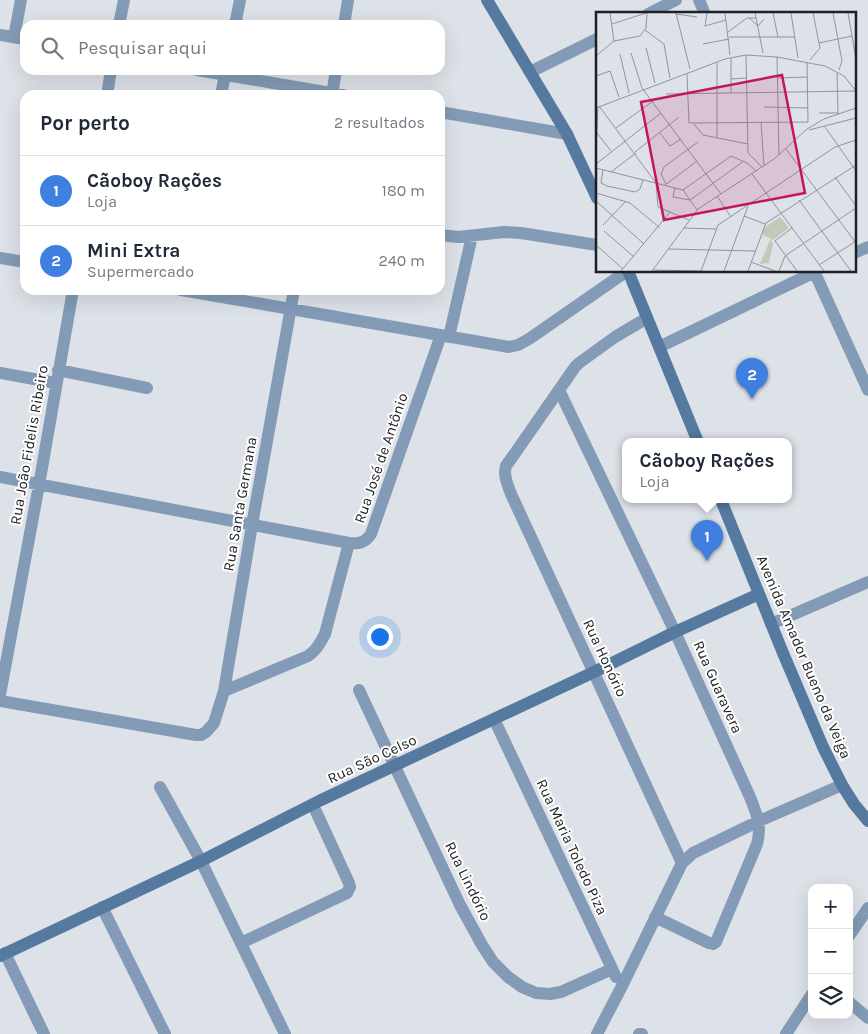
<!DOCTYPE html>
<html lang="pt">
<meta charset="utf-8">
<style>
body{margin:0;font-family:Karla,sans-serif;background:#f2f2f3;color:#1f2937}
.controls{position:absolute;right:15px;bottom:15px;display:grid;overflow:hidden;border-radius:10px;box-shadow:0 5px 20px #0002}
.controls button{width:45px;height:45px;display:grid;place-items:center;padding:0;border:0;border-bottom:1px solid #e0e1e3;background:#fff;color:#1f2937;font:25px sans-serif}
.you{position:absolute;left:379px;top:636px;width:18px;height:18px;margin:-12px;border:4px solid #fff;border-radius:50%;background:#1a73e8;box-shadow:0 0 0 8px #1a73e833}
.badge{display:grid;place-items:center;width:32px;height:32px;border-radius:50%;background:#238f6e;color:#fff;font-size:16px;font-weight:700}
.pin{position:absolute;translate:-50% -41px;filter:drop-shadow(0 1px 2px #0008)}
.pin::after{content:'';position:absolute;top:26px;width:18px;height:15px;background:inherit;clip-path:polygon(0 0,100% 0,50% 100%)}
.popup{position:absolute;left:622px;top:438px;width:170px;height:65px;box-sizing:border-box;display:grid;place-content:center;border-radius:10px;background:#fff;filter:drop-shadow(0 1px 4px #0005);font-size:16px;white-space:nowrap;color:#747a83}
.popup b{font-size:19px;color:#1f2937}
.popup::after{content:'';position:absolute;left:50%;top:100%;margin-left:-10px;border:10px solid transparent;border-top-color:#fff}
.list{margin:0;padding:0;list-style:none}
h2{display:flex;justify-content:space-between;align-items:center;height:65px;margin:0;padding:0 20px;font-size:21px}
h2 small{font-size:16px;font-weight:400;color:#747a83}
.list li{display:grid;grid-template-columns:32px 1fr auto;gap:15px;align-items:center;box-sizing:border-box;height:70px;padding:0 20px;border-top:1px solid #e0e1e3}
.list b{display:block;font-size:19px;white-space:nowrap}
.list p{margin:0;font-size:16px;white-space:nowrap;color:#747a83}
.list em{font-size:16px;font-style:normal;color:#747a83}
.icon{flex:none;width:28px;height:28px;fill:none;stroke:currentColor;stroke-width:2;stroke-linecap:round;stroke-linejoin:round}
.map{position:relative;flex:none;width:868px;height:1034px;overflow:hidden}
.search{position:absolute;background:#fff;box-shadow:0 5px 20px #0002;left:20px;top:20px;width:425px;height:55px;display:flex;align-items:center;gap:12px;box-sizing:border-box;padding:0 18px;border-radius:15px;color:#747a83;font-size:19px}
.panel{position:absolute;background:#fff;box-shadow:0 5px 20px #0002;left:20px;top:90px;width:425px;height:205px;border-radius:15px}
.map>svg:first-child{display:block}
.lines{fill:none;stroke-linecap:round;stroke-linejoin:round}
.street{stroke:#839bb6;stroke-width:12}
.secondary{stroke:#55799f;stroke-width:12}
.labels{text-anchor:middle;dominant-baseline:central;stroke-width:4;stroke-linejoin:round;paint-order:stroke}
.street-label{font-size:15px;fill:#1e1f22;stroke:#fff}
.inset-road{fill:none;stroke:#919499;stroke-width:1}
.view{fill:#c2185b;fill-opacity:0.15;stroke:#c2185b;stroke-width:2.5}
.inset-edge{fill:none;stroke:#1e1f22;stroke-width:2.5}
</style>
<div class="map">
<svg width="868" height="1034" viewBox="0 0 868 1034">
<rect width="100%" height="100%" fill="#dde2e8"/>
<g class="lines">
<!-- street -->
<path class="street" d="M 699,0 L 705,14
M 648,14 L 676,0
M 119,25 L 124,0
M 235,25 L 240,0
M 344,25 L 348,0
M 0,35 L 25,39
M 14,37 L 21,0
M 197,70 L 343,95
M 530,72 L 597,39
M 107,95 L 111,70
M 221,95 L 226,70
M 332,95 L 336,70
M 440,112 L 567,134
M 440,235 L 458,237 L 504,232 L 521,233 L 597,245
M 854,253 L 868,247
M 0,258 L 25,262
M 814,271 L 868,390
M 181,290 L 509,347 L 518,345 L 529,339 L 627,271
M 647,318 L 615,337 L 579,363 L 575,367 L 506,466 C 503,476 508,485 511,494 L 682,863
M 449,337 L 472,236
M 659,347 L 817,271
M 58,370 L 147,388
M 0,373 L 56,383
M 559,390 L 675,632 L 750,797 C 757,815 762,825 757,844 L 716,942 L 713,944 L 709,943 L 655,917
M 0,477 L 349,543
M 771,624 L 868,582
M 359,690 L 460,905 L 482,945 L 493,962 L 508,977 L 522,987 L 536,993 L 550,994 L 561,992 L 612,969
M 224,691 L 308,656 C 317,650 320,643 325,634 L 349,543 C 359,544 365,543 371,534 L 441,335
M 0,695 L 39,485 L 73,290
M 0,701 L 196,735 L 201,735 L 206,732 L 214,723 L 224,691 L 252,525 L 294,290
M 494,719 L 616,977
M 160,787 L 201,861 L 285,1034
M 102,907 L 165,1034
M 849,936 L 868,908
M 241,943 L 347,893 L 350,887 L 349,883 L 313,805
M 5,953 L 44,1034
M 849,1002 L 868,1018
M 597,1034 L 621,988 L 682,863 L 693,853 L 759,821 L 842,785
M 639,1034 L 642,1034
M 786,1034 L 812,994"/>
<!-- secondary -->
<path class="secondary" d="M 487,0 L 567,134 L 597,198
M 628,271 L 698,442
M 721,500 L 783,653 L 823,747 L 842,785 L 854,804 L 868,821
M 0,956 L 201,861 L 319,801 L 594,672 L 675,632 L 759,594"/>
</g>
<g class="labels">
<!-- street labels -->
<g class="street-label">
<text transform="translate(29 445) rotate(-80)">Rua João Fidelis Ribeiro</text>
<text transform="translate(381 458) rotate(-71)">Rua José de Antônio</text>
<text transform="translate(240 504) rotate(-80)">Rua Santa Germana</text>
<text transform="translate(804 657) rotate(67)">Avenida Amador Bueno da Veiga</text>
<text transform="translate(605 658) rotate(65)">Rua Honório</text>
<text transform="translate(718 687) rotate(66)">Rua Guaravera</text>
<text transform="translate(372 759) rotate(-25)">Rua São Celso</text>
<text transform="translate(572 847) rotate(65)">Rua Maria Toledo Piza</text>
<text transform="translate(468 881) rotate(64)">Rua Lindório</text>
</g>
</g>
<!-- overview -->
<g transform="translate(596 12)">
<rect width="260" height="260" fill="#dde2e8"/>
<path d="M 184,205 L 193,216 L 177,228 L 166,222 L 168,216 ZM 174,228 L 177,231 L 173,251 L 164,252 Z" fill="#c1cab6"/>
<path class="inset-road" d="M 14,1 L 18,29M 80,1 L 94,57M 111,1 L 109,14 L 130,8M 129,1 L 134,43M 159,1 L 167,41M 177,1 L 182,25M 195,1 L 202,46M 237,1 L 246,49 L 243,58M 252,1 L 260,47M 80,2 L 101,5M 153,6 L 162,14 L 168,7M 16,12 L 50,1M 49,18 L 68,32 L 74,66M 132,20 L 151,6 L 160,6M 133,25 L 199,25M 223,31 L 256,24M 107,32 L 133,27M 50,36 L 59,71M 35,41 L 46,76 L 125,182M 24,42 L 33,81M 150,43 L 152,141 L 166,155M 0,44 L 18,29 L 44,24 L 50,16 L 51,1M 181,45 L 183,143M 135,46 L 135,81M 214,48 L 224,36 L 217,1M 211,50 L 212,110M 121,51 L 121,125M 241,60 L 242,102M 91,62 L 93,111 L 212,110M 0,64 L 14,59 L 23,85M 181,66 L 211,65M 135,67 L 151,66M 70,82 L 260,79M 3,94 L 60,171 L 62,195 L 93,208M 168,95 L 212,96M 0,96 L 129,47 L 150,43 L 181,45 L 229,54 L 248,64 L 260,79M 223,101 L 242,101M 165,111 L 168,154M 98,112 L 107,123 L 152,132M 229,115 L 260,159M 20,116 L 57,89M 213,118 L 260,106M 1,121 L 15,139M 64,121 L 74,134 L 85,127M 0,135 L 2,95M 190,137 L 260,231M 39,140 L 83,105M 0,152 L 65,101M 0,156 L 87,178 L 101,198M 7,158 L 5,171 L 11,174 L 39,180 L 44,177 L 47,168M 15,160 L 40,141M 156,162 L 228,259M 239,165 L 260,194M 70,172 L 65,162 L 68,155 L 102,130M 69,173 L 101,149M 79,176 L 77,185 L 94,188 L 148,149M 87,178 L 135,144 L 151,151 L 160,159M 0,181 L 34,191 L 64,216M 121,184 L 135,205M 203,188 L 255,259M 0,189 L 48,232M 148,204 L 169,212M 7,213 L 30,189M 88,216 L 120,217M 196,216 L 179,229 L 201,259M 8,219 L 38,245M 0,233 L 27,257M 73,237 L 159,239M 189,244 L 260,196M 155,250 L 179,259M 223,253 L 260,229M 57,258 L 105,259M 25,259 L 74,200M 56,259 L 102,197 L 178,147 L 211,117 L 228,107 L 260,96M 105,259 L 122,213 L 239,135 L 260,128M 128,259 L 152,194M 152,259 L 170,211 L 260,153M 183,259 L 189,244"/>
<path class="view" d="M 186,63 L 209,181 L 68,208 L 45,90 Z"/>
<rect width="260" height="260" class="inset-edge"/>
</g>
</svg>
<div class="controls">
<button>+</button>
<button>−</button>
<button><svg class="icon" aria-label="layers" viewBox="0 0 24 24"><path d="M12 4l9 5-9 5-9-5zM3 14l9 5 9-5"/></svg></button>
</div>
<div class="you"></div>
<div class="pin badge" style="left:707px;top:561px;background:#3f7fe0">1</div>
<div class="popup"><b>Cãoboy Rações</b>Loja</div>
<div class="pin badge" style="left:752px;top:399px;background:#3f7fe0">2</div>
<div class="search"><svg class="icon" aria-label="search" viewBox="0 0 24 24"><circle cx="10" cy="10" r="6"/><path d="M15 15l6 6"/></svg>Pesquisar aqui</div>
<section class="panel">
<h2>Por perto<small>2 resultados</small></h2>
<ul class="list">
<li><span class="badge" style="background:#3f7fe0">1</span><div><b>Cãoboy Rações</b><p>Loja</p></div><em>180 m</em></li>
<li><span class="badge" style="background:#3f7fe0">2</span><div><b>Mini Extra</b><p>Supermercado</p></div><em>240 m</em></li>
</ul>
</section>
</div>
